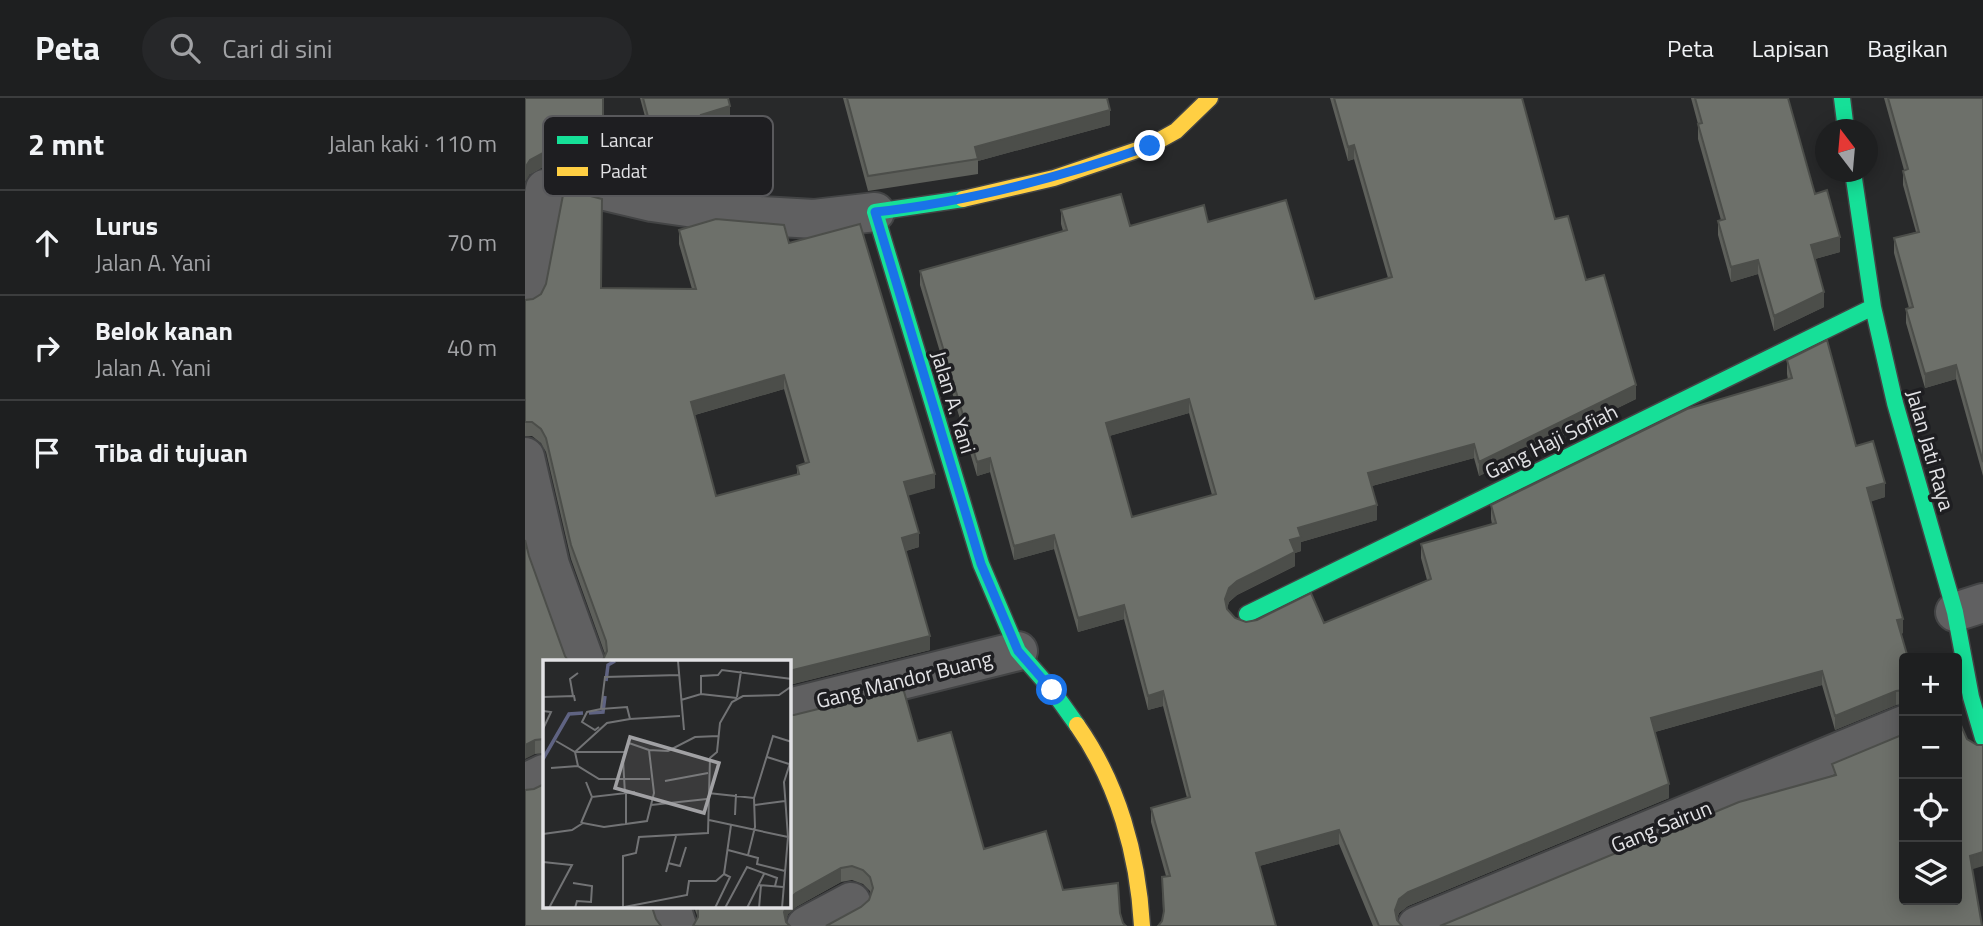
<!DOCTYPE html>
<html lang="id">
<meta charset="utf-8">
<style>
body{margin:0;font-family:"Titillium Web",sans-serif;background:#262729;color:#f1f3f6}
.controls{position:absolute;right:21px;bottom:21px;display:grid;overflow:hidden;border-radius:7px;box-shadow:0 4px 18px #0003}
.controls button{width:63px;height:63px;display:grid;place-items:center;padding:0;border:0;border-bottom:2px solid #3c3d3e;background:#1e1f20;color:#f1f3f6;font:35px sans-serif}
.compass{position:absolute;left:1290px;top:21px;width:63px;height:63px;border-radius:50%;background:#1e1f20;box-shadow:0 4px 18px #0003;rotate:344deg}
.stop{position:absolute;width:21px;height:21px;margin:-16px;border:5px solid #1a73e8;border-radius:50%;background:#fff}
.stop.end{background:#1a73e8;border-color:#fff;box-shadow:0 2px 7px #0008}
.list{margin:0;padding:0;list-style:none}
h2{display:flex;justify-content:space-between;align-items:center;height:91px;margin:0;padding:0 28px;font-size:30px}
h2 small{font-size:23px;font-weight:400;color:#a1a2a5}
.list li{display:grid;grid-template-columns:46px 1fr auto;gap:21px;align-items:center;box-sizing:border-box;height:105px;padding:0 28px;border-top:2px solid #3c3d3e}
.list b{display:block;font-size:26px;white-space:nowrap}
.list p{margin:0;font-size:23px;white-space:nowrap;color:#a1a2a5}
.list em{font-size:23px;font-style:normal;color:#a1a2a5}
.icon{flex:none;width:38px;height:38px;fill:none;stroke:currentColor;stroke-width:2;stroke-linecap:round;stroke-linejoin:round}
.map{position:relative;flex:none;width:1458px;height:828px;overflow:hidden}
header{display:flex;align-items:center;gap:42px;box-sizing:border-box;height:98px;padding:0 35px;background:#1e1f20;border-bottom:2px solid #3c3d3e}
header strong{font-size:33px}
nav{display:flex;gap:38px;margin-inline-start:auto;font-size:24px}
.search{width:490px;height:63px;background:#262729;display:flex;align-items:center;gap:18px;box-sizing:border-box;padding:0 24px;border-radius:38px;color:#a1a2a5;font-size:26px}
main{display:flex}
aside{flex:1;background:#1e1f20}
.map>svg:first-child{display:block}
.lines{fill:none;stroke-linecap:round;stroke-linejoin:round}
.street-casing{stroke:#434445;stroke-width:42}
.fast-casing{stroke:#434445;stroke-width:19}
.slow-casing{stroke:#434445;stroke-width:19}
.street{stroke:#606061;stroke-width:38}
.fast{stroke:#16e098;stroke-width:16}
.slow{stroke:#ffcf43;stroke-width:16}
.wall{fill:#5e605b;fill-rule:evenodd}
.shaded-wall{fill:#4c4e4a}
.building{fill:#6d706a;stroke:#4c4e4a;stroke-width:2;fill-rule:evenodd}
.route{stroke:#1a73e8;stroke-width:9}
.labels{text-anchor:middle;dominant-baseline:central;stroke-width:7;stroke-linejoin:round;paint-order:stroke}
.street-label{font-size:21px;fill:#e2e2e5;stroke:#1e1e21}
.inset-river{fill:none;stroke:#5f6382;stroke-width:3.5}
.inset-road{fill:none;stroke:#727375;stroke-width:2}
.view{fill:#a1a1a4;fill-opacity:0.15;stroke:#a1a1a4;stroke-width:3.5}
.inset-edge{fill:none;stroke:#e2e2e5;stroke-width:3.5}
.key{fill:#1e1e21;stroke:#59595c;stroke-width:2}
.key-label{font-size:19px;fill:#e2e2e5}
</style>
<header>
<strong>Peta</strong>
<div class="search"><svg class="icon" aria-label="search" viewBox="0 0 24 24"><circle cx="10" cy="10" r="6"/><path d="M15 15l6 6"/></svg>Cari di sini</div>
<nav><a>Peta</a><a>Lapisan</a><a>Bagikan</a></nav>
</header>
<main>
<aside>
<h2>2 mnt<small>Jalan kaki · 110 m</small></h2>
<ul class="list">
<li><svg class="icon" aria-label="ahead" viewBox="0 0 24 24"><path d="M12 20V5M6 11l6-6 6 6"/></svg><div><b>Lurus</b><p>Jalan A. Yani</p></div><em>70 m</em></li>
<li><svg class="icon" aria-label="right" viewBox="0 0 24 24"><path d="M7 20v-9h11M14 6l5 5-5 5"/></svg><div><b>Belok kanan</b><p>Jalan A. Yani</p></div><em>40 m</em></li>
<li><svg class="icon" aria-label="arrive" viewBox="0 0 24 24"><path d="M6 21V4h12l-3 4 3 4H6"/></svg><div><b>Tiba di tujuan</b></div></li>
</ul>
</aside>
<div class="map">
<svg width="1458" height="828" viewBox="0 0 1458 828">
<rect width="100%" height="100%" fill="#28292a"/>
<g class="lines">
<defs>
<path id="street" d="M 0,195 L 20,91 L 55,87 L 127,104 L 218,117 L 289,121 L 350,114
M 0,359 L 25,467 L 60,564
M 1430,514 L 1458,505
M 264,610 L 493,553
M 0,685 L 19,676
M 146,809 L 152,828
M 281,828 L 326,804
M 892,828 L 1379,627"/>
<path id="fast" d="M 1317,0 L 1321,32
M 1328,74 L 1348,209 L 1370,305 L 1430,514 L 1446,599 L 1458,640
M 438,101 L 350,114 L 456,466 L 493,553 L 527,592 L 552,627
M 722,516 L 1348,209"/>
<path id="slow" d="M 438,101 L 529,80 L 624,48 L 651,33 L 685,0
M 552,627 C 593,685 613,757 617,828"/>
</defs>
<!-- street casing -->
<use href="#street" class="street-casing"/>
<!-- fast casing -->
<use href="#fast" class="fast-casing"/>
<!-- slow casing -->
<use href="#slow" class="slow-casing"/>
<!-- street -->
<use href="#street" class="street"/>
<!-- fast -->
<use href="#fast" class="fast"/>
<!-- slow -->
<use href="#slow" class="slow"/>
</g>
<!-- wall -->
<path class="wall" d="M 0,0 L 79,0 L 78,70 L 53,65 L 18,69 L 5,76 Z
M 115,0 L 203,0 L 205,18 L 179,26 L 195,82 L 195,92 L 172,88 L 135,74 Z
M 318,0 L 582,0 L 585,27 L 453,63 L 453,76 L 343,93 Z
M 805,0 L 997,0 L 1030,121 L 1061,182 L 1111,301 L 954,378 L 949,360 L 847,388 L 852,422 L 776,444 L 776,453 L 770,455 L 770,468 L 712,497 L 704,504 L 702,511 L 710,520 L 721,524 L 799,525 L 902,482 L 896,460 L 896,446 L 967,426 L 966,421 L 966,407 L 1263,282 L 1262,276 L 1262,262 L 1331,348 L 1360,399 L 1346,403 L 1378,535 L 1376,536 L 1379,560 L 1379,606 L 1371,607 L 1310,632 L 1297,587 L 1130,634 L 1144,700 L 883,808 L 874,815 L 872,822 L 877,828 L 848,828 L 814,746 L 734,768 L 637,823 L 638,816 L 637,779 L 641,778 L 626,724 L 626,710 L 662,700 L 638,608 L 623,612 L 599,521 L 553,534 L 529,451 L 489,462 L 465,374 L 452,378 L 395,187 L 395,173 L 538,133 L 536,126 L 536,112 L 605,128 L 683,124 L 790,201 L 863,180 L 829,61 L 823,63 ZM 664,315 L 687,397 L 607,419 L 584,338 Z
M 1166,0 L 1263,0 L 1290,96 L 1315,154 L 1290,161 L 1299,209 L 1249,233 L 1233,176 L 1206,184 L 1193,137 L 1193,123 L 1196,122 L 1173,41 L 1173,26 Z
M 1359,0 L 1458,0 L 1458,378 L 1431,281 L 1400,290 L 1381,225 L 1381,211 L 1384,210 L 1369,155 L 1369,140 L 1391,134 L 1378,87 L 1378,73 L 1379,72 Z
M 154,132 L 264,145 L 410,390 L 383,397 L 394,449 L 381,453 L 405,552 L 264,587 L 264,564 L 80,556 L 46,461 L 21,354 L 16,345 L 7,338 L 0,338 L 0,202 L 76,190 L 167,191 L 154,146 ZM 259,291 L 280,365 L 272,368 L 272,377 L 191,398 L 170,317 Z
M 4,458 L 40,558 L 19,564 L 19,655 L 10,656 Z
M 393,643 L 459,751 L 538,792 L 595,815 L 598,825 L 336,809 L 344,802 L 346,797 L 345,793 L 338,786 L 327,782 L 316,784 L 271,809 L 263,816 L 261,822 L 173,820 L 169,809 L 264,809 Z"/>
<!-- shaded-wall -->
<path class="shaded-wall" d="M 205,8 L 205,18 L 176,27 L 176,17 Z
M 585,12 L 585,27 L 453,63 L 450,49 Z
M 829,47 L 829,61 L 823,63 L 823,49 Z
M 18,55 L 18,69 L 5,76 L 0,84 L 0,70 L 5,62 Z
M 1315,139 L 1315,154 L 1286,162 L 1286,147 Z
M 1233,162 L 1233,176 L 1206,184 L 1206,169 Z
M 1299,194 L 1299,209 L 1249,233 L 1249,218 Z
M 1431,267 L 1431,281 L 1400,290 L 1400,276 Z
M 259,277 L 259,291 L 166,318 L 166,304 Z
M 1111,287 L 1111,301 L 954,378 L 954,364 Z
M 664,301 L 664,315 L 581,339 L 581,325 Z
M 949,346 L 949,360 L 843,389 L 843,375 Z
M 465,360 L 465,374 L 452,378 L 452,364 Z
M 410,376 L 410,390 L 379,399 L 379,384 Z
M 1360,385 L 1360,399 L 1342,405 L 1342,390 Z
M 852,407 L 852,422 L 776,444 L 776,453 L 770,455 L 770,468 L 712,497 L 704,504 L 700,515 L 700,501 L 704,490 L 712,483 L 765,442 L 773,430 Z
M 394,435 L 394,449 L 377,454 L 377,440 Z
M 529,437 L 529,451 L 489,462 L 489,448 Z
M 599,507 L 599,521 L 553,534 L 553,520 Z
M 1378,521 L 1378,535 L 1372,537 L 1372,522 Z
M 405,538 L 405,552 L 264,587 L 264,573 Z
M 1297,573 L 1297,587 L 1126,635 L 1126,620 Z
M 638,593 L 638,608 L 623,612 L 623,598 Z
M 1371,593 L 1371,607 L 1310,632 L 1310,618 Z
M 10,642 L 10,656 L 0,661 L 0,647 Z
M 1144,686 L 1144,700 L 883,808 L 874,815 L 870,826 L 870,812 L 874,801 L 883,794 Z
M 814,732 L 814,746 L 731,769 L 731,755 Z
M 1458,754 L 1458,768 L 1445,772 L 1445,758 Z
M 316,770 L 316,784 L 271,809 L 263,816 L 259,828 L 259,814 L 261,809 L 264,809 L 264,801 L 271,795 Z"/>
<!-- building -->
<path class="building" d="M 0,0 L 78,0 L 78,56 L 53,51 L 18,55 L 5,62 L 0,70 Z
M 118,0 L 203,0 L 205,8 L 176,17 L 195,82 L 172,78 L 135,64 Z
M 322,0 L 582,0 L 585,12 L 450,49 L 453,61 L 343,78 Z
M 809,0 L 997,0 L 1030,121 L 1043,118 L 1061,182 L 1079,177 L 1111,287 L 954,364 L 949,346 L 843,375 L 852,407 L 773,430 L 776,439 L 765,442 L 770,454 L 712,483 L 704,490 L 700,501 L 702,511 L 710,520 L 721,524 L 732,522 L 786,495 L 799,525 L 906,481 L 896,446 L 971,425 L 966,407 L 1162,311 L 1267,280 L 1262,262 L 1302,242 L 1331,348 L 1348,343 L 1360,385 L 1342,390 L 1378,521 L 1372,522 L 1383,560 L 1379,560 L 1379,592 L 1371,593 L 1310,618 L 1297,573 L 1126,620 L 1144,686 L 883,794 L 874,801 L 870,812 L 872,822 L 877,828 L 854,828 L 814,732 L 731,755 L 751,828 L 633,828 L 637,823 L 639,813 L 637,779 L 645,778 L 626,710 L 665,699 L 638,593 L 623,598 L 599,507 L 553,520 L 529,437 L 489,448 L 465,360 L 452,364 L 395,173 L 542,132 L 536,112 L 596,96 L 605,128 L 679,107 L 683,124 L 761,102 L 790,201 L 867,179 L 829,47 L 823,49 ZM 664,301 L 691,396 L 607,419 L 581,325 Z
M 1170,0 L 1263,0 L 1290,96 L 1302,92 L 1315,139 L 1286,147 L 1299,194 L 1249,218 L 1233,162 L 1206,169 L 1193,123 L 1200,121 L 1173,26 L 1177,25 Z
M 1363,0 L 1458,0 L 1458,364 L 1431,267 L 1400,276 L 1381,211 L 1388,209 L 1369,140 L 1394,134 L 1378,73 L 1383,71 Z
M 54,95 L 77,101 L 76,190 L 171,191 L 154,132 L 191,121 L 259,127 L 264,145 L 335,126 L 410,376 L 379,384 L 394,435 L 377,440 L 405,538 L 264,573 L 264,564 L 77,564 L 82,553 L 81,543 L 46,447 L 21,340 L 16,331 L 7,324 L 0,324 L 0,202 L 8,201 L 16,196 L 21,186 L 38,97 ZM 259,277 L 284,364 L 272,368 L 274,376 L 191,398 L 166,304 Z
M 0,442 L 4,458 L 40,558 L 44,564 L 19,564 L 19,641 L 10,642 L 0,647 Z
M 378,590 L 393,643 L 426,634 L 459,751 L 521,733 L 538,792 L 593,785 L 595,815 L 598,825 L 601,828 L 301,828 L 336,809 L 344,802 L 348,790 L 345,779 L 338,772 L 327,768 L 316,770 L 271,795 L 264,801 L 264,617 L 269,617 Z
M 1435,625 L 1442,641 L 1452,647 L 1458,647 L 1458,754 L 1445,758 L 1457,828 L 915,828 L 1214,704 L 1311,677 L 1307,666 L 1379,636 L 1379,802 L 1432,802 L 1432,626 Z
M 19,686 L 19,809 L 127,809 L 131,821 L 136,828 L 0,828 L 0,692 L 9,691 Z
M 173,809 L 261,809 L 259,814 L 261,824 L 265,828 L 168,828 L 173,819 Z"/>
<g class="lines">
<!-- route -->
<path class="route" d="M 527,592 L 493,553 L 456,466 L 350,114 C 444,104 536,79 625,48"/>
</g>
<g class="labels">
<!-- street labels -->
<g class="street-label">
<text transform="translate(429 304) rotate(73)">Jalan A. Yani</text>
<text transform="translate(1026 343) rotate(-26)">Gang Haji Sofiah</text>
<text transform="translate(1406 352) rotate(74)">Jalan Jati Raya</text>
<text transform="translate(379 581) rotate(-14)">Gang Mandor Buang</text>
<text transform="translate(1136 728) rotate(-22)">Gang Sairun</text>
</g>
</g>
<!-- overview -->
<g transform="translate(18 562)">
<rect width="248" height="248" fill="#28292a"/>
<path class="inset-river" d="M 63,21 L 65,5 L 72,1M 46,53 L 60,52 L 62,36M 0,99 L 26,54 L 40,53"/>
<path class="inset-road" d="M 135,1 L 141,70M 136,15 L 62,17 L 58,49 L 84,47 L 87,59 L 137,56M 158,34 L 158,16 L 175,15 L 179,10 L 249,19M 30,36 L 27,19 L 35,13M 0,37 L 31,36 L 32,41M 194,37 L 198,11M 138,40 L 158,34 L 194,38M 0,51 L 8,52 L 0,69M 56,67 L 52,70 L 39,62 L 44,52 L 58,49M 13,81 L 32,92 L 82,92M 32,92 L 35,106 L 56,119 L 107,119M 32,92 L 64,63 L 87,59M 224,97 L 246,104M 8,108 L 35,106M 122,121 L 165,113M 43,122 L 49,137 L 92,132M 165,133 L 211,138M 82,134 L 80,99 L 86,83 L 106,90M 83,134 L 83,165M 211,138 L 230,76 L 249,82M 108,145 L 164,139M 212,145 L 242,141M 192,155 L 193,134M 166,160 L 245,177M 38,163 L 49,137M 0,174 L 29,170 L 40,163 L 61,167 L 104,161 L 111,133 L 106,90 L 125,91 L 152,77 L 175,76M 185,190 L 215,198 L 214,204 L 242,211M 205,195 L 212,167 L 211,138M 0,202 L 29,205 L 6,248M 125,203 L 137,206 L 143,187M 123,212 L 133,176M 181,214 L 188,165M 30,223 L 49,226 L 48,242 L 34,241 L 32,248M 215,225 L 240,227M 76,248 L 144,235 L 146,221 L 173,221 L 181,214M 80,248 L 80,196 L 93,193 L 96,177 L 165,173 L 167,98 L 174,92 L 177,63 L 189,42 L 200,36 L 236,35 L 249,26M 172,248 L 187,217 L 181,214M 182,248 L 204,207 L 234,218 L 232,226M 204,248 L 221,214M 216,248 L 218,225M 239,248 L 245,177 L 241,122 L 249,97"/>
<path class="view" d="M 87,77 L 176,103 L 161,153 L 72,128 Z"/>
<rect width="248" height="248" class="inset-edge"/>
</g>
<!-- legend -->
<rect x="18" y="18" width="230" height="80" rx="10" class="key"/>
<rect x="32" y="38" width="31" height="8" fill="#16e098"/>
<rect x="32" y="69" width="31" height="9" fill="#ffcf43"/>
<g class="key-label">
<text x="75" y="49">Lancar</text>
<text x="75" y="80">Padat</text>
</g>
</svg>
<div class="controls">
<button>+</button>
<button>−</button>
<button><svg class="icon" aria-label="locate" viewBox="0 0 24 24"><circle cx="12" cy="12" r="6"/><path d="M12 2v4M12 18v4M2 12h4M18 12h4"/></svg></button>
<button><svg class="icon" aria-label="layers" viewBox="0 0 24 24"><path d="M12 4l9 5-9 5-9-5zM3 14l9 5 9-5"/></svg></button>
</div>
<svg class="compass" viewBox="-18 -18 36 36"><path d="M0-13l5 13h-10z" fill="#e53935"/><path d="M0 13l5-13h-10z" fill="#a1a2a5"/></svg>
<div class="stop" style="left:527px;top:592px"></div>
<div class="stop end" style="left:625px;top:48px"></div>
</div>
</main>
